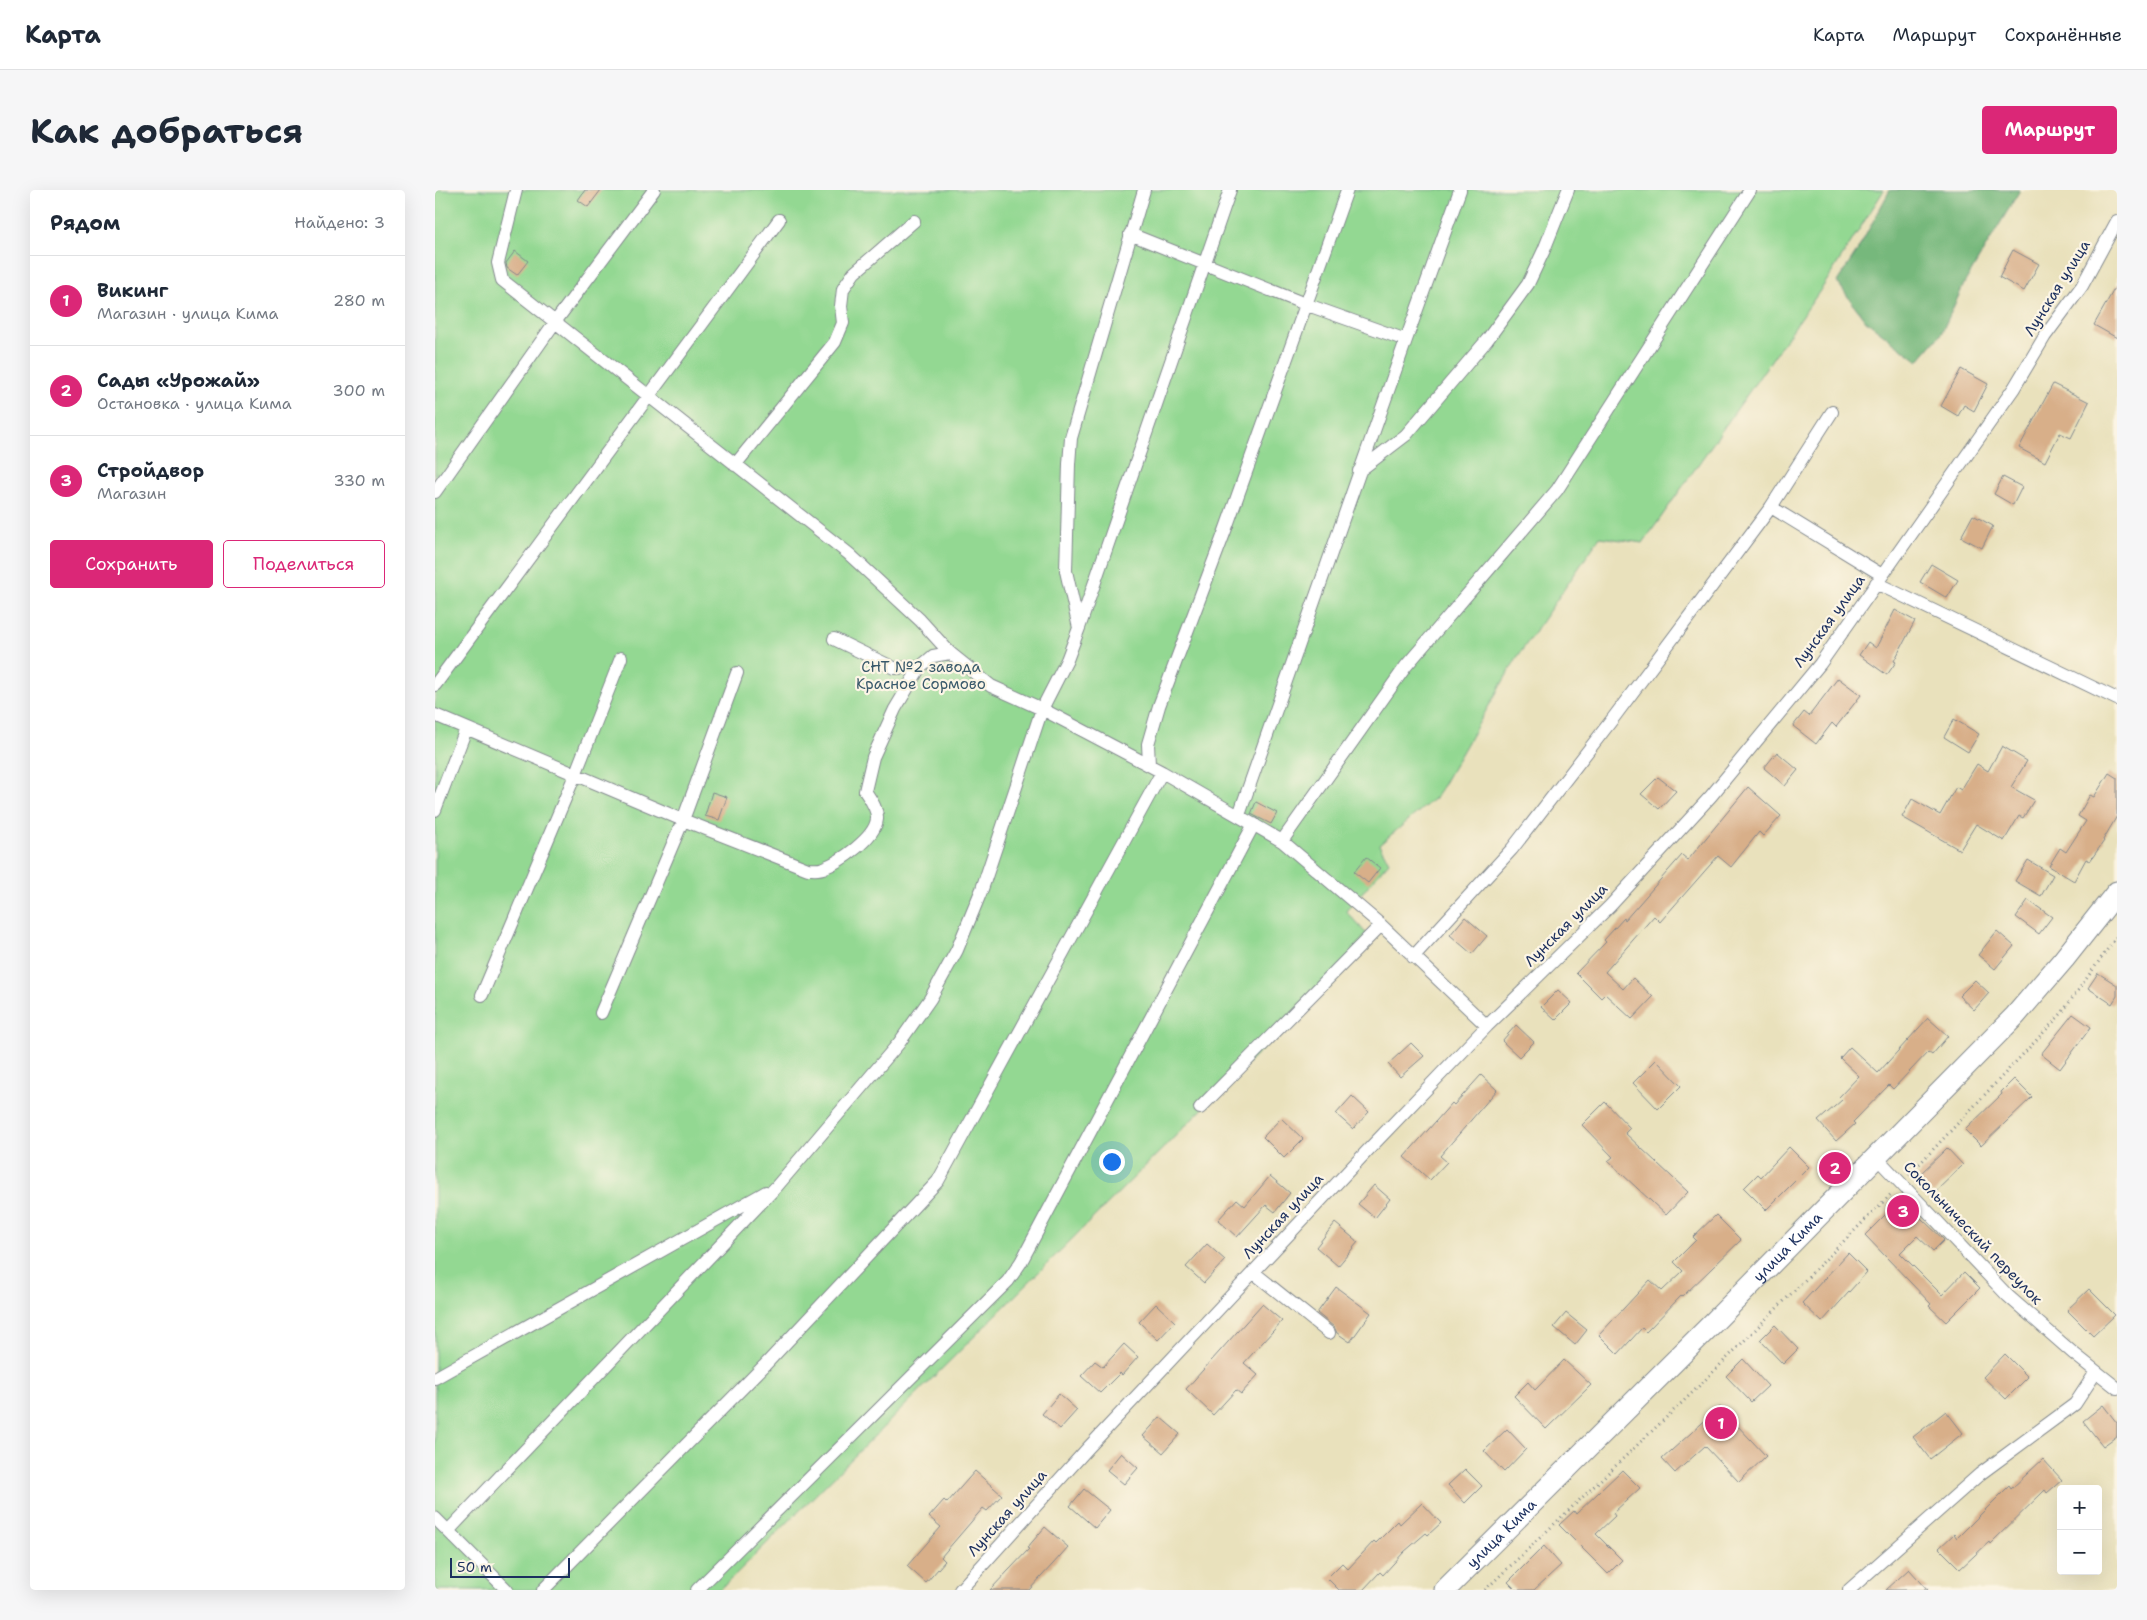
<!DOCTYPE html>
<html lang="ru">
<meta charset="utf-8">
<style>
body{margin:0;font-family:"Shantell Sans",sans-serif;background:#f6f6f7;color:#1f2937}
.controls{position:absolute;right:15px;bottom:15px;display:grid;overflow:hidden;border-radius:5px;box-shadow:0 5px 20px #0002}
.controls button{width:45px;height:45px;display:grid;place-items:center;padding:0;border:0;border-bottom:1px solid #e0e1e3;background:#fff;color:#1f2937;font:25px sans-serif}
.scale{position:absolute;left:15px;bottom:12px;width:120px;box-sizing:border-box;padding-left:5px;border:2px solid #1b2f5e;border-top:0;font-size:14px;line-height:18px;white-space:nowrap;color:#1b2f5e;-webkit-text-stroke:4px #fcf5e5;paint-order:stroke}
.you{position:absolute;left:676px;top:971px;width:18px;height:18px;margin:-12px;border:4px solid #fff;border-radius:50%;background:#1a73e8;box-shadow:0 0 0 8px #1a73e833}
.badge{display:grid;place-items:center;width:32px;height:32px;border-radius:50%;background:#db2777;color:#fff;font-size:16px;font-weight:700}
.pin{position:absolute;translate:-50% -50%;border:2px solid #fff;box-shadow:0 1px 5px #0006}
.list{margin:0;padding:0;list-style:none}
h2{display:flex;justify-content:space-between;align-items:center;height:65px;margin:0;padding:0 20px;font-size:21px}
h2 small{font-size:16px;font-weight:400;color:#747a83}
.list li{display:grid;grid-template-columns:32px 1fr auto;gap:15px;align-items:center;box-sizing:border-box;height:90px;padding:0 20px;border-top:1px solid #e0e1e3}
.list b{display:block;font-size:19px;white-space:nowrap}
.list p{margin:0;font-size:16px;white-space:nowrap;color:#747a83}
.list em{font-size:16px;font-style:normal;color:#747a83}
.actions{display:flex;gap:10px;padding:15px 20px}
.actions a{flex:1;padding:11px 0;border:1px solid #db2777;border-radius:5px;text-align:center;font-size:18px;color:#db2777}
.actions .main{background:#db2777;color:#fff}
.map{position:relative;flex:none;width:1682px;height:1400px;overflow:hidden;border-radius:5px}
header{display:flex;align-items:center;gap:30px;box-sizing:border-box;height:70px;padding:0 25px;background:#fff;border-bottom:1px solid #e0e1e3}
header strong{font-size:24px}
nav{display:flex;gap:28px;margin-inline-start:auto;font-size:18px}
.intro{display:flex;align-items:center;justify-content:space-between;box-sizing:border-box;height:120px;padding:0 30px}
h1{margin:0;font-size:35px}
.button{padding:12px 22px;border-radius:5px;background:#db2777;color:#fff;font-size:18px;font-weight:700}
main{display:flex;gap:30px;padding:0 30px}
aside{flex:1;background:#fff;border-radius:5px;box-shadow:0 5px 20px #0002}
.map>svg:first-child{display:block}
.green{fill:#93d892;stroke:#578478}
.forest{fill:#76b87c;stroke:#48746d}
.building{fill:#d8af89}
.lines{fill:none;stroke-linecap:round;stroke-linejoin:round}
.street-casing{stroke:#82888d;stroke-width:14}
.primary-casing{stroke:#82888d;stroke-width:23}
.path{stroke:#82888d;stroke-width:3;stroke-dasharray:1 4;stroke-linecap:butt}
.street{stroke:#fff;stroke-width:12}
.primary{stroke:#fff;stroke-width:21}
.labels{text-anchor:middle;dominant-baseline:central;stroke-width:4.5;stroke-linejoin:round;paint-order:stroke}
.street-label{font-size:15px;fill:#1b2f5e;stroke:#fcf5e5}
.park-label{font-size:15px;fill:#39596b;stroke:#fcf5e5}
</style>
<header>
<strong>Карта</strong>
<nav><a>Карта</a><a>Маршрут</a><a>Сохранённые</a></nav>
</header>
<div class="intro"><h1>Как добраться</h1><a class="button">Маршрут</a></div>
<main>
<aside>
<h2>Рядом<small>Найдено: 3</small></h2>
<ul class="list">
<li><span class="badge">1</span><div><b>Викинг</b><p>Магазин · улица Кима</p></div><em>280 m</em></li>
<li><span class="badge">2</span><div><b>Сады «Урожай»</b><p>Остановка · улица Кима</p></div><em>300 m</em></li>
<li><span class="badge">3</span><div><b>Стройдвор</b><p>Магазин</p></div><em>330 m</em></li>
</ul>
<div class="actions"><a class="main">Сохранить</a><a>Поделиться</a></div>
</aside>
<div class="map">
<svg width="1682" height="1400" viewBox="0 0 1682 1400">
<rect width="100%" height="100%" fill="#fcf5e5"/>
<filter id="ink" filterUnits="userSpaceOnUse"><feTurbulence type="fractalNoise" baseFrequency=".02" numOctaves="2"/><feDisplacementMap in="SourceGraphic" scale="10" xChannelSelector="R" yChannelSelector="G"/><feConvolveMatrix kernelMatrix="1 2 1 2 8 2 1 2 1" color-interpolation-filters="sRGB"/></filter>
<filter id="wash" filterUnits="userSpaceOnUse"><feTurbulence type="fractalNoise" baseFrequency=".0096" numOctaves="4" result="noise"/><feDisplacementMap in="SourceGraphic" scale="20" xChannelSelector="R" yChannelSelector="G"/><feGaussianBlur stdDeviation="1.12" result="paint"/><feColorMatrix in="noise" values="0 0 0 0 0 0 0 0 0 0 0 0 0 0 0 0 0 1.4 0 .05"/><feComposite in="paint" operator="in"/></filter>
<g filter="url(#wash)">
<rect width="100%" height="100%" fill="#e9e1bc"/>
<!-- green -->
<path class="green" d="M 0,0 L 1449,0 L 1389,95 L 1208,353 L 1165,347 L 1081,469 L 1001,607 L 944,655 L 954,672 L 911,721 L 937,750 L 285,1400 L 0,1400 Z"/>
<!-- forest -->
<path class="forest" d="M 1455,0 L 1585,0 L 1530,92 L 1506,144 L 1483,171 L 1431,131 L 1402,92 L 1421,63 Z"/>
<g id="blocks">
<!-- building -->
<path class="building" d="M 150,0 L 166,0 L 153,17 L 143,10 Z
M 1578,60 L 1604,74 L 1589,101 L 1564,87 Z
M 80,61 L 93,71 L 82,85 L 72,78 L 71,73 Z
M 1682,94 L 1682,148 L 1659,135 Z
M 1526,179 L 1553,194 L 1539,221 L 1529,215 L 1523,226 L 1506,216 Z
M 1618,194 L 1654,212 L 1636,248 L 1625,243 L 1610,272 L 1584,258 Z
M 1568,287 L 1587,297 L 1578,315 L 1559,304 Z
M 1538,325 L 1558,336 L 1547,358 L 1526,347 Z
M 1496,374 L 1523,390 L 1512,408 L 1485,392 Z
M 1460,420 L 1480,431 L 1459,471 L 1461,472 L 1452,485 L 1424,465 L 1433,452 L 1441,458 Z
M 1403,488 L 1426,505 L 1401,537 L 1397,533 L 1381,554 L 1358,536 L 1369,522 L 1374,526 Z
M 1519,529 L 1544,544 L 1533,562 L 1509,547 Z
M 1567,556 L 1592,571 L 1576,597 L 1599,610 L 1588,628 L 1584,626 L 1569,651 L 1541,634 L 1525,660 L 1467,627 L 1477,609 L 1505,625 L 1521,597 L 1526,600 L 1542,574 L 1553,581 Z
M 1342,562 L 1363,580 L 1350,596 L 1329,578 Z
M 1674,583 L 1682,588 L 1682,626 L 1668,650 L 1669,651 L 1655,671 L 1651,669 L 1639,691 L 1614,676 L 1625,658 L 1631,662 L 1651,631 L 1643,626 L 1655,605 L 1659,607 Z
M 1223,587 L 1241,601 L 1224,619 L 1206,604 Z
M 1313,597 L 1346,626 L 1328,646 L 1324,642 L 1296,677 L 1283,666 L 1225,732 L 1219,726 L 1170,782 L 1188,799 L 1198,788 L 1218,807 L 1197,829 L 1170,804 L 1166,808 L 1141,783 L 1171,752 L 1169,750 L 1189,728 L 1190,730 L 1247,665 L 1253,670 Z
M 277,602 L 292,607 L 284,630 L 270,626 Z
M 821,612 L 842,623 L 836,634 L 816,624 Z
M 931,667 L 945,678 L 933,693 L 919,682 Z
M 1593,670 L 1618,685 L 1606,706 L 1580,691 Z
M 1593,710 L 1617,727 L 1604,744 L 1581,727 Z
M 1030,727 L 1052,746 L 1037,764 L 1015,745 Z
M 1562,741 L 1579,756 L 1560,779 L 1543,765 Z
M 1663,783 L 1682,795 L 1682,806 L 1677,814 L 1653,798 Z
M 1540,790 L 1554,803 L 1539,820 L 1524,806 Z
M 1123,800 L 1137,813 L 1120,830 L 1106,817 Z
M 1638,824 L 1656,837 L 1625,879 L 1606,864 Z
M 1493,828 L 1513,846 L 1497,865 L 1493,862 L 1458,899 L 1454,895 L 1418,932 L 1420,934 L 1401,951 L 1383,931 L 1407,910 L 1404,907 L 1424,886 L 1405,868 L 1415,857 L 1443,883 Z
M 1081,835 L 1099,852 L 1084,867 L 1067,851 Z
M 976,853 L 989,866 L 965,887 L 953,874 Z
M 1221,870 L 1246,896 L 1223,919 L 1198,893 Z
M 1046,885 L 1062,900 L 1005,966 L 1012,972 L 995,990 L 969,967 L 1017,913 L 1019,915 Z
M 1579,889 L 1597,907 L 1546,956 L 1530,940 L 1567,904 L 1566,902 Z
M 917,906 L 934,922 L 918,939 L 901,924 Z
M 1170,912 L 1195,938 L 1190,943 L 1253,1002 L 1231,1025 L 1173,971 L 1178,967 L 1147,935 Z
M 846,928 L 868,949 L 849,968 L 828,947 Z
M 1354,957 L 1374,977 L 1331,1020 L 1309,998 L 1323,984 L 1326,987 Z
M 1512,958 L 1528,975 L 1498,1004 L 1482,987 Z
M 835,986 L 855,1003 L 840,1022 L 831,1015 L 802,1047 L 783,1030 L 802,1009 L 810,1016 Z
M 939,995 L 955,1009 L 940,1028 L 923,1014 Z
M 1466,1009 L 1509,1050 L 1498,1061 L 1482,1046 L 1465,1063 L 1507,1105 L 1529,1082 L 1545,1098 L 1511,1132 L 1494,1116 L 1496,1114 L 1430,1045 Z
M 1281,1025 L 1306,1050 L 1248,1106 L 1247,1105 L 1211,1142 L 1207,1138 L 1183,1164 L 1164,1145 L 1215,1090 L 1227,1101 L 1248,1081 L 1239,1072 L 1261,1050 L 1258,1047 Z
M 900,1033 L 923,1052 L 903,1076 L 881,1057 Z
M 772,1054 L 790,1070 L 769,1093 L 751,1077 Z
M 1413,1063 L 1432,1082 L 1387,1132 L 1367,1113 Z
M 901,1097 L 936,1123 L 915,1152 L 902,1143 L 899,1137 L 882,1123 Z
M 1654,1099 L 1680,1125 L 1658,1146 L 1632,1120 Z
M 721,1114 L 740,1132 L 723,1150 L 704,1132 Z
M 827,1114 L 847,1131 L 809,1173 L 823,1185 L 806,1204 L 801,1200 L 778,1225 L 751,1199 Z
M 1131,1123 L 1152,1140 L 1140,1155 L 1119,1137 Z
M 1340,1135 L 1363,1159 L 1348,1174 L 1325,1150 Z
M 689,1154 L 703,1167 L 687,1185 L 685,1183 L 665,1203 L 646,1186 L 660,1171 L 668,1177 Z
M 1570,1164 L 1593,1187 L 1571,1209 L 1548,1187 Z
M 1308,1169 L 1333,1196 L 1316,1212 L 1291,1186 Z
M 1129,1170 L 1156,1195 L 1111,1239 L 1079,1206 L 1093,1192 L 1100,1200 Z
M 624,1204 L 642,1220 L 625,1239 L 607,1224 Z
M 1668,1215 L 1682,1233 L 1682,1246 L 1668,1256 L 1648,1231 Z
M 1285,1217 L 1331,1266 L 1304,1292 L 1270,1256 L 1240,1283 L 1227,1269 Z
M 1511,1221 L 1528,1243 L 1495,1269 L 1478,1247 Z
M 725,1227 L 745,1244 L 728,1263 L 708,1246 Z
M 1072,1239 L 1091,1259 L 1069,1282 L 1049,1261 Z
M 686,1263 L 703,1278 L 689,1294 L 672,1280 Z
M 1608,1269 L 1627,1290 L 1612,1303 L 1610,1300 L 1555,1354 L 1554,1352 L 1525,1379 L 1504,1358 L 1519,1344 L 1522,1348 L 1574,1296 L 1576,1299 Z
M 1030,1279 L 1047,1296 L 1030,1313 L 1013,1295 Z
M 1187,1280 L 1205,1298 L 1178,1323 L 1180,1326 L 1161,1344 L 1187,1370 L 1173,1384 L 1124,1335 L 1139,1321 L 1141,1324 Z
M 540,1281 L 567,1305 L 552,1321 L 548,1318 L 506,1367 L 510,1371 L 491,1393 L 472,1376 L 506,1337 L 494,1327 L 509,1310 L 512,1313 Z
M 649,1299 L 675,1320 L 660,1338 L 635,1316 Z
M 987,1313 L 1006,1333 L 993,1345 L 991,1343 L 969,1362 L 948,1385 L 945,1382 L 928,1400 L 904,1400 L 892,1388 L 907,1373 L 913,1379 L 939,1351 L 941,1353 L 963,1331 L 965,1334 Z
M 610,1337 L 633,1357 L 618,1374 L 594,1400 L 555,1400 L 594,1359 L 592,1358 Z
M 1109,1356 L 1126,1375 L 1099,1400 L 1081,1400 L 1073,1392 Z
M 1474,1379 L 1493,1400 L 1451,1400 Z"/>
</g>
</g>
<g filter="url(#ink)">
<use href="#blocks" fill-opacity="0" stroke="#82888d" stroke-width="1"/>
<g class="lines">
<defs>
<path id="street" d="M 81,0 L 63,73 L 67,90 L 414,364 L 485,430 L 515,463 L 556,496 L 607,519 L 727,582 L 847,651 L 946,735 L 1052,836
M 695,44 L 870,114 L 971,150
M 300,275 L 400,152 L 408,133 L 406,116 L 408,99 L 419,83 L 479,31
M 924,281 L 971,245 L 1052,150 L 1093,94 L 1109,60 L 1133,0
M 0,302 L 120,132 L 219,0
M 1336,317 L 1447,385
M 1441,393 L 1682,509
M 644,438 L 631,381 L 634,274 L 636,248 L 709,0
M 399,449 L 459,478 L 485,477
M 0,495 L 344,30
M 0,525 L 248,630 L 373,679 C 378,679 384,680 388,678 C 405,672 440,648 442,629 C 443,619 435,609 430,601 L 438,567 L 460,519 L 485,477 L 498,466 L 515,463
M 714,575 L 713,554 L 724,516 L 790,341 L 912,0
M 0,620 L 31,539
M 804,625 L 971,150 L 1025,0
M 847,651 L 971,476 L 1122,300 L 1315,0
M 978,767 L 1077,659 L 1176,531 L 1336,317 L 1397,222
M 47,805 L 140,585 L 186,468
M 166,823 L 248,630 L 302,483
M 765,918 L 946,735
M 1441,967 L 1573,1106 L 1638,1163 L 1682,1198
M 818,1082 L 894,1143
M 0,1188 L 331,1002
M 0,1328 L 72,1400
M 13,1341 L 342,996 L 464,853 L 495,809 L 522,760 L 547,699 L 607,519 L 632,470 L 644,438 L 795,0
M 108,1400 L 329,1176 L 503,991 L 727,582
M 262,1400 L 573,1091 L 586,1072 L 819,634
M 525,1400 L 653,1258 L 934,959 L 1052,836 L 1175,716 L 1276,606 L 1385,474 L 1579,198 L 1610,146 L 1647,96 L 1682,31
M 1414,1400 L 1545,1284 L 1640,1214 L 1661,1182"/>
<g id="primary">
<path id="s1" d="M 1010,1400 L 1276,1135 L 1580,826 L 1629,769 L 1682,702"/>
</g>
</defs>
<!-- street casing -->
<use href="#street" class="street-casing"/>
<!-- primary casing -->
<use href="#primary" class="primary-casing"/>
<!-- path -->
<path class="path" d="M 1474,985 L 1626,824 L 1682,746
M 1050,1400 L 1257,1203 L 1458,1002"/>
<!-- street -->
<use href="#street" class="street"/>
<!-- primary -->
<use href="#primary" class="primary"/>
</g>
</g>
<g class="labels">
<!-- street labels -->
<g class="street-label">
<text transform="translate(1622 98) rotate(-58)">Лунская улица</text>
<text transform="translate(1394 431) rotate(-54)">Лунская улица</text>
<text transform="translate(1131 735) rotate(-45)">Лунская улица</text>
<text transform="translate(848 1026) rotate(-47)">Лунская улица</text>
<text transform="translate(1538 1043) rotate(46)">Сокольнический переулок</text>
<text stroke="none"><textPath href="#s1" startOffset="485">улица Кима</textPath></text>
<text transform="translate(572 1323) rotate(-48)">Лунская улица</text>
<text stroke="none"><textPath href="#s1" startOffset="80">улица Кима</textPath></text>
</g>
<!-- park labels -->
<g class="park-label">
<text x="486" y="477">СНТ №2 завода<tspan x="486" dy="17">Красное Сормово</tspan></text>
</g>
</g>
</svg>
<div class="controls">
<button>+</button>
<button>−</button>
</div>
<div class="scale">50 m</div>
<div class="you"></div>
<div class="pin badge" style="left:1286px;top:1233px">1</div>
<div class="pin badge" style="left:1400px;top:978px">2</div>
<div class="pin badge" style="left:1468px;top:1021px">3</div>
</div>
</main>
